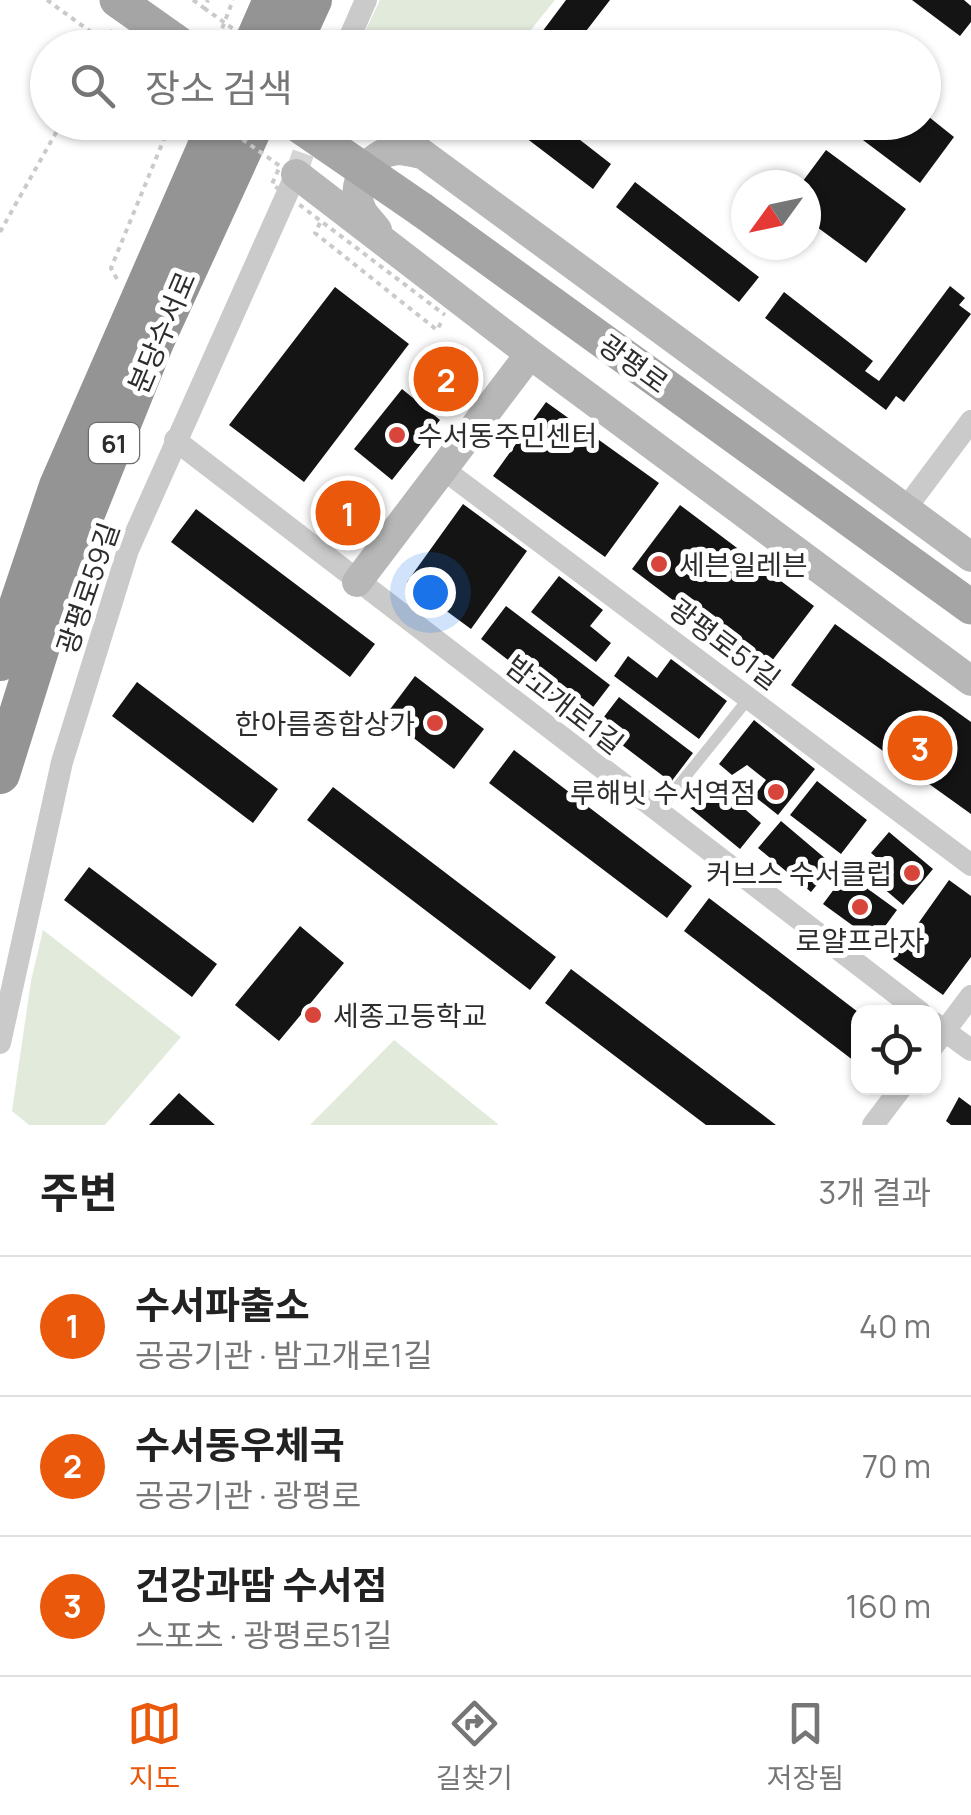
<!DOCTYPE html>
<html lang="ko">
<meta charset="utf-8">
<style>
body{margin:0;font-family:Manrope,"Noto Sans KR",sans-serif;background:#f2f2f2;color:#222}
.controls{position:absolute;right:30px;bottom:30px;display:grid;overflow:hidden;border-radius:20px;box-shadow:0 2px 8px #0004}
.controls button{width:90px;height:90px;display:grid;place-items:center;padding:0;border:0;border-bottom:2px solid #e0e0e0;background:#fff;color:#222;font:50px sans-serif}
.compass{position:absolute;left:731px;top:170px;width:90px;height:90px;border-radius:50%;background:#fff;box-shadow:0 2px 8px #0004;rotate:237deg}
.you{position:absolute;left:430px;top:592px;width:35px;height:35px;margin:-25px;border:8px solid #fff;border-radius:50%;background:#1a73e8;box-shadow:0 0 0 15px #1a73e833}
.badge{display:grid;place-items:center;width:65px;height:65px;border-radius:50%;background:#ea580c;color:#fff;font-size:32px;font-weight:700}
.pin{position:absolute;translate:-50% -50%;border:5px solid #fff;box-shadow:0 2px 10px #0006}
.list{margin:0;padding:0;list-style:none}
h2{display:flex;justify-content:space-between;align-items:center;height:130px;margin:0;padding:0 40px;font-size:42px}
h2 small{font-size:32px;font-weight:400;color:#767676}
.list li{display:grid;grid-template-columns:65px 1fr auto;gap:30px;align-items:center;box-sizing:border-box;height:140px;padding:0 40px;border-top:2px solid #e0e0e0}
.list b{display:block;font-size:38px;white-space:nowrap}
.list p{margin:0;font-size:32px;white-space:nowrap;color:#767676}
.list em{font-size:32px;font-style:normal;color:#767676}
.icon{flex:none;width:55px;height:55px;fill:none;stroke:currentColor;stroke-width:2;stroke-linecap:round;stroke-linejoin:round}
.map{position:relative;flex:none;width:971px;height:1125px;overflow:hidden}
.search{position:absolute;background:#fff;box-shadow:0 2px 8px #0004;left:30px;right:30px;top:30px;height:110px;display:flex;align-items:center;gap:25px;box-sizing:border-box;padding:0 35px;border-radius:55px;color:#767676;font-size:38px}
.sheet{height:550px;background:#fff}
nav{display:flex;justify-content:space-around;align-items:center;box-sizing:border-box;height:140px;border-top:2px solid #e0e0e0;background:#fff;font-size:28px;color:#767676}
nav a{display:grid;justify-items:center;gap:5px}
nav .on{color:#ea580c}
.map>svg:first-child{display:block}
.green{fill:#e1eadb}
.building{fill:#141414}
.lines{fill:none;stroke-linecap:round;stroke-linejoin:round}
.street-tunnel{stroke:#d5d5d5;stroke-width:22;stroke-dasharray:22 11;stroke-linecap:butt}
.path{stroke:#cacaca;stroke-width:4;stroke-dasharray:5 5;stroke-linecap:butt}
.lane{stroke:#cacaca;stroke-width:11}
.street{stroke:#cacaca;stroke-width:22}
.secondary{stroke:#b7b7b7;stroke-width:30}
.primary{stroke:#a5a5a5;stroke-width:35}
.highway{stroke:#949494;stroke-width:40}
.path-bridge{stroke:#cacaca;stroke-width:4;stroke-dasharray:5 5;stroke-linecap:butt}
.primary-bridge{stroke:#a5a5a5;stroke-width:35}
.poi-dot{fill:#d8463b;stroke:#fff;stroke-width:4}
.labels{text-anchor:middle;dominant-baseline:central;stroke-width:10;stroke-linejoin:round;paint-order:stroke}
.shield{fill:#fff;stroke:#6c6c6c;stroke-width:2.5}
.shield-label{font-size:25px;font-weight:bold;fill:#2d2d2d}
.street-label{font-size:28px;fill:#2d2d2d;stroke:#fff}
.poi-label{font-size:28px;fill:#2d2d2d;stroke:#fff;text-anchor:start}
</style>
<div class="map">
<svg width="971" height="1125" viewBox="0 0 971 1125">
<rect width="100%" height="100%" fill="#fff"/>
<!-- green -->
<path class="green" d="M 380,0 L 555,0 L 517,47 L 357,48 Z
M 43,930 L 181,1037 L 105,1125 L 29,1125 L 12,1111 L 31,981 Z
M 394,1040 L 499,1125 L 310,1125 Z"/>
<!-- building -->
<path class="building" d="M 566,0 L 610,0 L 573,48 L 530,48 Z
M 912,0 L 964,0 L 971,6 L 971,22 L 960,36 Z
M 924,113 L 954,137 L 920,183 L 843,125 L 845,122 L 924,122 Z
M 524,122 L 557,122 L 611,164 L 593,189 L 517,131 Z
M 826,150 L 906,209 L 866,263 L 806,219 L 806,185 L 800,185 Z
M 635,182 L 759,277 L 739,302 L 616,207 Z
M 950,286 L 965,298 L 959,305 L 971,314 L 904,402 L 896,396 L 886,410 L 765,318 L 784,292 L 873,361 L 865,371 L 879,381 Z
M 335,287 L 409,344 L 304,482 L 229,425 Z
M 439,346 L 480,378 L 454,411 L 413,380 Z
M 402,389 L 440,420 L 392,480 L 354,449 Z
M 546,402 L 659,483 L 605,557 L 493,476 Z
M 345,483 L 377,505 L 349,543 L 319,521 Z
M 463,504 L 527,551 L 471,629 L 407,582 Z
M 680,505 L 814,606 L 765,670 L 632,569 Z
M 196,509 L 375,644 L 350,677 L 171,542 Z
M 559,576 L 603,610 L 590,626 L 611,643 L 596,662 L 531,612 Z
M 506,606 L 610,685 L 584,719 L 481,639 Z
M 835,624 L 971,722 L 971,814 L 791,685 Z
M 628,656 L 657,678 L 671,659 L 727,701 L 699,739 L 614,676 Z
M 415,676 L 484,729 L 454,769 L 385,716 Z
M 137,682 L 278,789 L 253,823 L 112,716 Z
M 619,697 L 693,753 L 671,782 L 597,726 Z
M 754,720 L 815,769 L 778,815 L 754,796 L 766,780 L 747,765 L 732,775 L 719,764 Z
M 514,750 L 692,886 L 667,918 L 489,783 Z
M 817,781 L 867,820 L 841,854 L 790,815 Z
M 736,782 L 750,793 L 740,805 L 761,823 L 740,849 L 690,808 L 723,798 Z
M 333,787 L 556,957 L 530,990 L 307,820 Z
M 781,821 L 833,865 L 811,892 L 758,848 Z
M 889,832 L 933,869 L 903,905 L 882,887 L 894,872 L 871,853 Z
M 89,867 L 217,964 L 192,997 L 64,900 Z
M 846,873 L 897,910 L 874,941 L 823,904 Z
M 949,880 L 971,896 L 971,957 L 943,995 L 893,959 Z
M 709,898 L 858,1012 L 858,1064 L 684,931 Z
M 300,926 L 344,963 L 279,1041 L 235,1005 Z
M 571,969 L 776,1125 L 706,1125 L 545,1003 Z
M 179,1093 L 215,1125 L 149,1125 Z
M 959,1097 L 971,1106 L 971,1125 L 951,1125 L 946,1121 Z"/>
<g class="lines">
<!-- street-tunnel -->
<path class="street-tunnel" d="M 296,174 L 314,122"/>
<!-- path -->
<path class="path" d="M 193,0 L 204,8 L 208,0
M 215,47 L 233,0
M 102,48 L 112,30
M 320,223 L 315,233 L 437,330 L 443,319
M 0,232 L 62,122
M 117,279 L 111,268 L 171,122"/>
<!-- lane -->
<path class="lane" d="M 657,812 L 749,698"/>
<!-- street -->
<path class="street" d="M 345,48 L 366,0
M 175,440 L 920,1012
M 443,469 L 971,865
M 906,508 L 971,421
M 934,1023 L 971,1050
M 0,1043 L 62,762 L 128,550 L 296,174
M 934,1045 L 971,996
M 873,1125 L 901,1088"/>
<!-- secondary -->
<path class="secondary" d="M 379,122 L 971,557
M 296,174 L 530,354 L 971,681
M 377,230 C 373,224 366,218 362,211 C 348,184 369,153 397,150 C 405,150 413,152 421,154
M 357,582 L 530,354"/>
<!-- primary -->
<path class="primary" d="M 422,210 L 971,607"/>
<!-- highway -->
<path class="highway" d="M 252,48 L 273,0
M 290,48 L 312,0
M 0,661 L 59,486 L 218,122
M 0,774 L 70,551 L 154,342 L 255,122"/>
<!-- path-bridge -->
<path class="path-bridge" d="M 47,0 L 113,48
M 204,8 L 260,48
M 218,122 L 280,166 L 272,184 L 445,315"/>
<!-- primary-bridge -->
<path class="primary-bridge" d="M 117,0 L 185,48
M 294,122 L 422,210"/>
</g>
<!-- markers -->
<g class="poi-dot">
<circle cx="397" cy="435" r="10"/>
<circle cx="659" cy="564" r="10"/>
<circle cx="435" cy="723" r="10"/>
<circle cx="776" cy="792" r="10"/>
<circle cx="912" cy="873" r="10"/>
<circle cx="860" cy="907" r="10"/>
<circle cx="313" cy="1015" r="10"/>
</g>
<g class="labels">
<!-- shield labels -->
<rect class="shield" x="89" y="423" width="50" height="40" rx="8"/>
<g class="shield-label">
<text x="114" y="443">61</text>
</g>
<!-- street labels -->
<g class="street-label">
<text transform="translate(161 332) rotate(-67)">분당수서로</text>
<text transform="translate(634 363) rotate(36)">광평로</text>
<text transform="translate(87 588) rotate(-71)">광평로59길</text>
<text transform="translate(725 643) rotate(37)">광평로51길</text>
<text transform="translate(565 704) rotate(38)">밤고개로1길</text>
</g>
<!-- poi labels -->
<g class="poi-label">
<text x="417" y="435">수서동주민센터</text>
<text x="679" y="564">세븐일레븐</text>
<text x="415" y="723" text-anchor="end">한아름종합상가</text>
<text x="756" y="792" text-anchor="end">루해빗 수서역점</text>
<text x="892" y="873" text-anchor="end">커브스 수서클럽</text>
<text x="860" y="940" text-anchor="middle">로얄프라자</text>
<text x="333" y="1015">세종고등학교</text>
</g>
</g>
</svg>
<div class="controls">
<button><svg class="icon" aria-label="locate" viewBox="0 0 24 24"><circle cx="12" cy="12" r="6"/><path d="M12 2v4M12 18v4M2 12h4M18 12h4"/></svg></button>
</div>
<svg class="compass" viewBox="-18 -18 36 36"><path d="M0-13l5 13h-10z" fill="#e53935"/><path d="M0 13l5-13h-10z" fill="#767676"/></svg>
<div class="you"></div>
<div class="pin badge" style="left:348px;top:513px">1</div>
<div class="pin badge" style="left:446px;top:379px">2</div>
<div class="pin badge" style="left:920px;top:748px">3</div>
<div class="search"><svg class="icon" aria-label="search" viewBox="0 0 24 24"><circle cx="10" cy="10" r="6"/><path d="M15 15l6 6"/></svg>장소 검색</div>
</div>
<section class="sheet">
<h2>주변<small>3개 결과</small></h2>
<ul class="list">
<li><span class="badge">1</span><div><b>수서파출소</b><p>공공기관 · 밤고개로1길</p></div><em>40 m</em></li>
<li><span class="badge">2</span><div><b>수서동우체국</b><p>공공기관 · 광평로</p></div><em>70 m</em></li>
<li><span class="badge">3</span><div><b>건강과땀 수서점</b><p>스포츠 · 광평로51길</p></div><em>160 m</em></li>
</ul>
</section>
<nav>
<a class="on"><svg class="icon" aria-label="map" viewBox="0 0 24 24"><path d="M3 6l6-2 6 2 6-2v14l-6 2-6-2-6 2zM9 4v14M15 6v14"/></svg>지도</a>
<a><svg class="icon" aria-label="directions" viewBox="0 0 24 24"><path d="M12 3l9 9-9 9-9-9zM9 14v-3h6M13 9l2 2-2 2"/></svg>길찾기</a>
<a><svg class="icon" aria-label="saved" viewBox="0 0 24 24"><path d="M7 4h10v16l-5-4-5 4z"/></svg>저장됨</a>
</nav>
